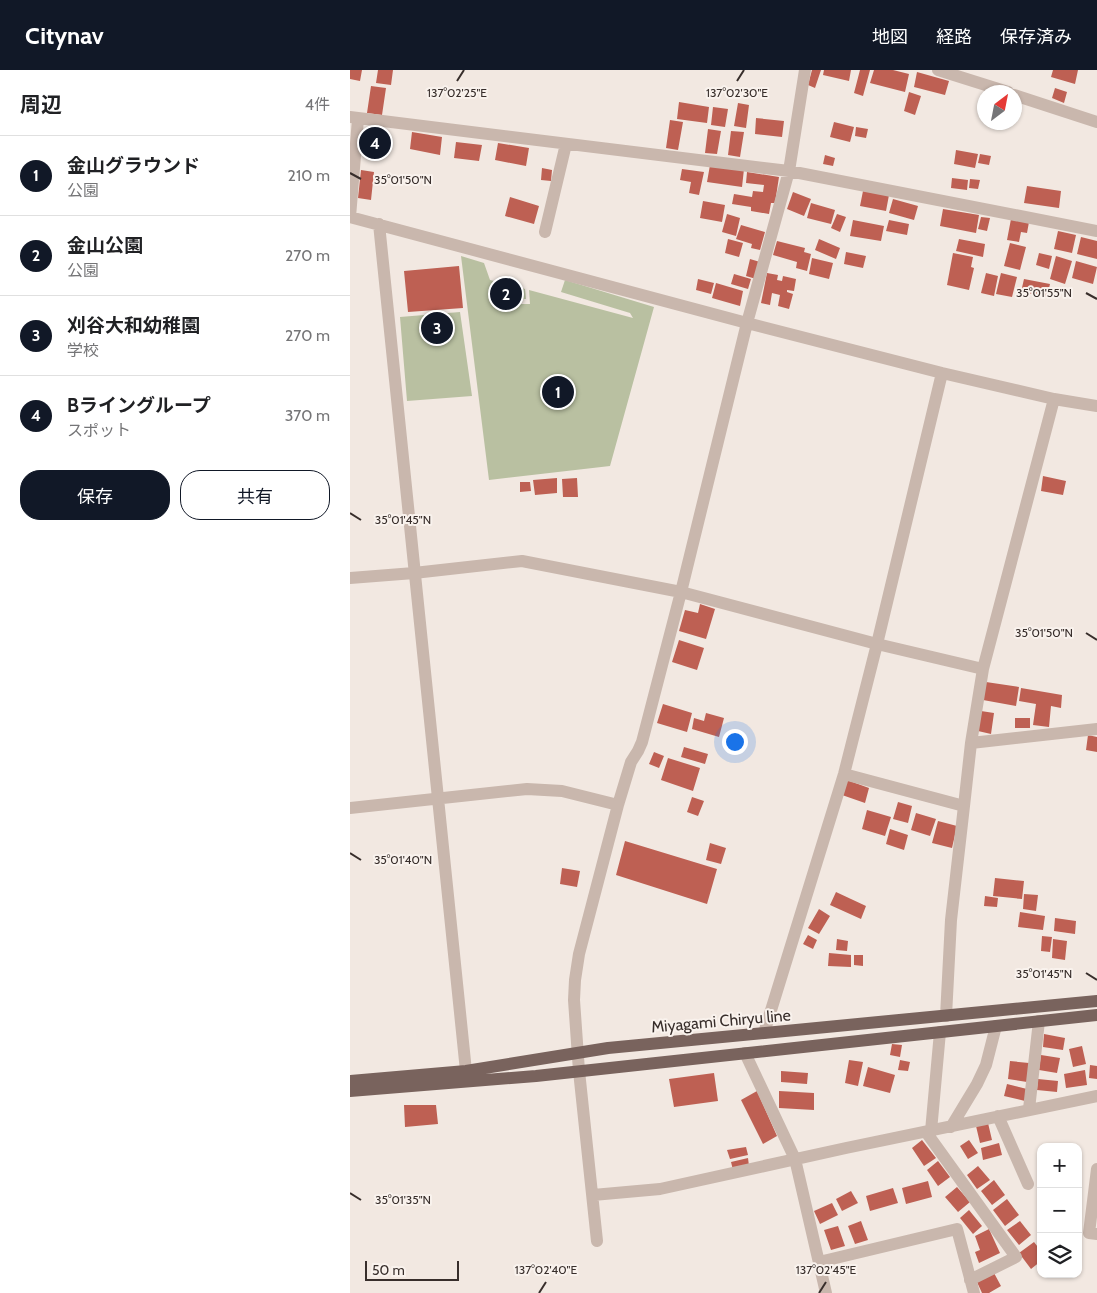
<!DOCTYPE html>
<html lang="ja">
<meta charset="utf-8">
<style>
body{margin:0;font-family:Cabin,"Noto Sans JP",sans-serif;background:#f2f2f2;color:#202124}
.controls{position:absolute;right:15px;bottom:15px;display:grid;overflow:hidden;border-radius:10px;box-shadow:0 1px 4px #0004}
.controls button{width:45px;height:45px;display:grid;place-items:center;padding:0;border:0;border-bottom:1px solid #e0e0e0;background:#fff;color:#202124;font:25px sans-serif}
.compass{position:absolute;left:627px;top:15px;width:45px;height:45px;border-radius:50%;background:#fff;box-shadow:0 1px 4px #0004;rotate:32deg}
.scale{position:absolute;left:15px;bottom:12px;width:94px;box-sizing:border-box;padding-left:5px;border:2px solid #382e2b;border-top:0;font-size:14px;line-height:18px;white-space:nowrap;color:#382e2b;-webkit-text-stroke:4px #f9f2ed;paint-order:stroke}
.you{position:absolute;left:384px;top:671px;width:18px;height:18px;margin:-12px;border:4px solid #fff;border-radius:50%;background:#1a73e8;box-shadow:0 0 0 8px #1a73e833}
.badge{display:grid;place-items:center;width:32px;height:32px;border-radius:50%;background:#111827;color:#fff;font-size:16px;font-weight:700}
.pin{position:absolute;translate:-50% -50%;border:2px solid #fff;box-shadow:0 1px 5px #0006}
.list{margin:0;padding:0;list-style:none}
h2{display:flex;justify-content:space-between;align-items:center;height:65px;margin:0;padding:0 20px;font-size:21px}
h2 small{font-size:16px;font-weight:400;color:#757577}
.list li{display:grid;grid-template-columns:32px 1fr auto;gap:15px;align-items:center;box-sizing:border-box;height:80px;padding:0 20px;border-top:1px solid #e0e0e0}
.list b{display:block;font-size:19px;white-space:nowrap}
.list p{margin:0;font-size:16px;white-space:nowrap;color:#757577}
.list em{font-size:16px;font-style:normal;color:#757577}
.actions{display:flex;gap:10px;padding:15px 20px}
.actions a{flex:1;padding:11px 0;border:1px solid #111827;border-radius:20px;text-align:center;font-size:18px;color:#111827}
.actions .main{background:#111827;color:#fff}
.icon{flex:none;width:28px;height:28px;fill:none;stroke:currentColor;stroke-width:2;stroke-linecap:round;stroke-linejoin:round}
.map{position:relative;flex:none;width:747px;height:1223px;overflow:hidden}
header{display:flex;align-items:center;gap:30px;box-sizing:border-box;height:70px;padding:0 25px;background:#111827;color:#fff}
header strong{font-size:24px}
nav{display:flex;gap:28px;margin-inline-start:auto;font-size:18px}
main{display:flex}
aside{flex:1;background:#fff}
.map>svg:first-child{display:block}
.green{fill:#b9c0a1}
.building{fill:#be6053}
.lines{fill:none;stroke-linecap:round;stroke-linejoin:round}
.minor{stroke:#c9b7ad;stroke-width:12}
.major{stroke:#79635d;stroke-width:12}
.ticks{fill:none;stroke:#382e2b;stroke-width:2}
.labels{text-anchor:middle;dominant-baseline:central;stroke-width:4;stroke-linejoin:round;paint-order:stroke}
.street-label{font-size:16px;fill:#382e2b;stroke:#f9f2ed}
.ticks-label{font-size:12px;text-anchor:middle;fill:#382e2b;stroke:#f9f2ed;stroke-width:4;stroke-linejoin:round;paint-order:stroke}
</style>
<header>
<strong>Citynav</strong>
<nav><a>地図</a><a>経路</a><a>保存済み</a></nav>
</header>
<main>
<aside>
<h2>周辺<small>4件</small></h2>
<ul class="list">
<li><span class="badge">1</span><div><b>金山グラウンド</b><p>公園</p></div><em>210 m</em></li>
<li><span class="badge">2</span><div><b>金山公園</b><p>公園</p></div><em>270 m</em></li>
<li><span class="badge">3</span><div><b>刈谷大和幼稚園</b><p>学校</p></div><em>270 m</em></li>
<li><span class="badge">4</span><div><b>Bライングループ</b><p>スポット</p></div><em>370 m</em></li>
</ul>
<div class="actions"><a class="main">保存</a><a>共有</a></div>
</aside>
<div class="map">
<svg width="747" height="1223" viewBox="0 0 747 1223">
<rect width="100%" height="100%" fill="#f2e8e1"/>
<!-- green -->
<path class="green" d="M 111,186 L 134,193 L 140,210 L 175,219 L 176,229 L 142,228 L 142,234 L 180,234 L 179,220 L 283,248 L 280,243 L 211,222 L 215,210 L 304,237 L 260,396 L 139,410 Z
M 110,242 L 122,326 L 57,331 L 50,247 Z"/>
<!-- building -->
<path class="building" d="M 0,0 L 12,0 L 10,11 L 0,9 Z
M 28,0 L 43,0 L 41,15 L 26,13 Z
M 462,0 L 471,0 L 465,18 L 458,15 Z
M 474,0 L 501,0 L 499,11 L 473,5 Z
M 510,0 L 520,0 L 513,26 L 504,23 Z
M 524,0 L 543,0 L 559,4 L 555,22 L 520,13 Z
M 703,0 L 728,0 L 725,14 L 701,7 Z
M 567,2 L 599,11 L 595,25 L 564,17 Z
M 21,16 L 36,18 L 32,45 L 17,43 Z
M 705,18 L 717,22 L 714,33 L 702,28 Z
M 559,22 L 571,26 L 565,45 L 554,41 Z
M 329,32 L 359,37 L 357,53 L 327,49 Z
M 388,33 L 399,35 L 396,58 L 384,56 Z
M 363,37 L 378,39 L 375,57 L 361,55 Z
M 406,48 L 434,51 L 432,67 L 405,64 Z
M 320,50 L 333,52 L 328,80 L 316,78 Z
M 484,52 L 504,57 L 500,72 L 480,67 Z
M 506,57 L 518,59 L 516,68 L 505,66 Z
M 358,59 L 371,61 L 367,84 L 355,83 Z
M 16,60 L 38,63 L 33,87 L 12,83 Z
M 381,61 L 394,62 L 390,87 L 378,85 Z
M 62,62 L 92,67 L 90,85 L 60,79 Z
M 106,72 L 132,75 L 129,91 L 104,88 Z
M 148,73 L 179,78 L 176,96 L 145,90 Z
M 606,80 L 628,84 L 625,98 L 604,94 Z
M 630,84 L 641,86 L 639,95 L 628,93 Z
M 475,85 L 485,88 L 483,96 L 473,94 Z
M 360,95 L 394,99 L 392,117 L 357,112 Z
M 192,98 L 202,100 L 201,111 L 191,110 Z
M 332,99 L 354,102 L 349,125 L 339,123 L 341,112 L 330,110 Z
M 11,100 L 24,102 L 21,130 L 8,128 Z
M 397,102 L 429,107 L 425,133 L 421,133 L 419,144 L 401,141 L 401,137 L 382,134 L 384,124 L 402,127 L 403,121 L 413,122 L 414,115 L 396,113 Z
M 602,108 L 618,110 L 617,120 L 601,118 Z
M 620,109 L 630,110 L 628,119 L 619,118 Z
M 677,116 L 711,121 L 709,138 L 674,133 Z
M 513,121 L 539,125 L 536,141 L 510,136 Z
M 443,122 L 461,129 L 454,146 L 437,139 Z
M 160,127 L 189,136 L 184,154 L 155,146 Z
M 543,129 L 568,136 L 564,150 L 539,143 Z
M 353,131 L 375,135 L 372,152 L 350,148 Z
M 461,133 L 485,140 L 481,154 L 457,148 Z
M 593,139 L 629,145 L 626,163 L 590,156 Z
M 377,144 L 390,148 L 386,166 L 372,162 Z
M 487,144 L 496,147 L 490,162 L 481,158 Z
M 631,147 L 640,148 L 637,161 L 628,159 Z
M 661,149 L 679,152 L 677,163 L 671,162 L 669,172 L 657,170 Z
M 503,150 L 534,156 L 531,171 L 500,166 Z
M 539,150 L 559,154 L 557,165 L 536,161 Z
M 391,155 L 415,162 L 410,180 L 401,178 L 402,174 L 386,169 Z
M 708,161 L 726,165 L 722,183 L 704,179 Z
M 731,167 L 747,171 L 747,189 L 727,184 Z
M 378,169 L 393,173 L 389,187 L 375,183 Z
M 469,169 L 490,178 L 486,189 L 465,180 Z
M 609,169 L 635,174 L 633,187 L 606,181 Z
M 427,171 L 455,178 L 454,182 L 461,184 L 457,201 L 446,198 L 447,192 L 423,185 Z
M 660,173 L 676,177 L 670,200 L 654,196 Z
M 496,182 L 516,186 L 513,198 L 494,194 Z
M 603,183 L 623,187 L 621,197 L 624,198 L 619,220 L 597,215 Z
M 689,183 L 702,186 L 699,199 L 686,195 Z
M 706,186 L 722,191 L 715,214 L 700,209 Z
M 462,188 L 483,193 L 479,209 L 459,204 Z
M 400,189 L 410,192 L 406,209 L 396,206 Z
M 726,191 L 747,197 L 743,214 L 722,208 Z
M 109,196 L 113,238 L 58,242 L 54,201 Z
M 417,203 L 428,205 L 427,210 L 432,211 L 433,206 L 446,209 L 444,221 L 437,220 L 437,222 L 443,224 L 439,239 L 428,236 L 430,225 L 422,223 L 420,235 L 411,233 Z
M 636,203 L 648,206 L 644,226 L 631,223 Z
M 651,203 L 667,207 L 662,227 L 646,224 Z
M 384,204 L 401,209 L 398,219 L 381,214 Z
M 348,209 L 364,213 L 361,224 L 346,220 Z
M 674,209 L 700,214 L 697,227 L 671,222 Z
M 366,213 L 393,221 L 390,236 L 362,228 Z
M 693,406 L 716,411 L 713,425 L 691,421 Z
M 207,408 L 207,423 L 185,425 L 183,410 Z
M 227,408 L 228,427 L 213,427 L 212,409 Z
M 170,412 L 180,412 L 181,421 L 170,422 Z
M 350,534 L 365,539 L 356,569 L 329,561 L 335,540 L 348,543 Z
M 329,570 L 354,578 L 347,600 L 322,592 Z
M 636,612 L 669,617 L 666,636 L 633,630 Z
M 671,618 L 712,625 L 711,638 L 701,636 L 699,657 L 683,655 L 686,634 L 669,631 Z
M 313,634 L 342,643 L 337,662 L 307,653 Z
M 631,641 L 644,643 L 641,664 L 628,661 Z
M 356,643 L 374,648 L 369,667 L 342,659 L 344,648 L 354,651 Z
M 665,648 L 680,648 L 680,658 L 665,658 Z
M 738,665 L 747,667 L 747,682 L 736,680 Z
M 334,677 L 358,684 L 355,694 L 331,687 Z
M 304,682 L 314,686 L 309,698 L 299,694 Z
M 318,688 L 350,698 L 343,721 L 311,710 Z
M 497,710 L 519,718 L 515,733 L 492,725 Z
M 342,727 L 354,731 L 348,746 L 337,742 Z
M 548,732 L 562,736 L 558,753 L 543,749 Z
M 517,740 L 541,747 L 535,766 L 512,759 Z
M 566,743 L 586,749 L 580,766 L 561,760 Z
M 588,751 L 607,756 L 602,778 L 582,773 Z
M 540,759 L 558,765 L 554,780 L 536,774 Z
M 275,771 L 367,799 L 357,834 L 266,805 Z
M 360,773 L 376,778 L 371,794 L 356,790 Z
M 212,798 L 230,801 L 227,817 L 210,814 Z
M 645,808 L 674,811 L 672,829 L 643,826 Z
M 486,822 L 516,836 L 511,849 L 480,835 Z
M 674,824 L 688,825 L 686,841 L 673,839 Z
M 635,826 L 648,828 L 647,837 L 634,836 Z
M 469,839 L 480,846 L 469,864 L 458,858 Z
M 670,842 L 695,846 L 693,860 L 668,857 Z
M 705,848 L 726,851 L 725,864 L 704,861 Z
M 458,865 L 467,870 L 463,879 L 453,874 Z
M 692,866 L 702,867 L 700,882 L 691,881 Z
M 487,869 L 498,871 L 497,881 L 486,880 Z
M 703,869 L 717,871 L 715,890 L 702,888 Z
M 479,883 L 501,885 L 501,897 L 478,896 Z
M 504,885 L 513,885 L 513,896 L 504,895 Z
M 694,964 L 715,968 L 713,980 L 693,977 Z
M 542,974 L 552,975 L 550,987 L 540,985 Z
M 732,976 L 736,994 L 723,997 L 719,979 Z
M 691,985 L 710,988 L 707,1003 L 689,1000 Z
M 499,990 L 513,992 L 508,1016 L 495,1013 Z
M 550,990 L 560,992 L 558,1001 L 548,1000 Z
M 660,991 L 679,993 L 677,1012 L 658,1009 Z
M 740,995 L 747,996 L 747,1009 L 739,1008 Z
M 518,997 L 545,1005 L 540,1023 L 513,1016 Z
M 735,1000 L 737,1015 L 716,1018 L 714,1004 Z
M 431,1001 L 458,1003 L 457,1014 L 431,1012 Z
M 364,1003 L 368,1031 L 324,1037 L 319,1009 Z
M 688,1009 L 708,1011 L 707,1022 L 687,1020 Z
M 657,1014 L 677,1019 L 675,1031 L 654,1026 Z
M 407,1021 L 427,1066 L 413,1074 L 391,1030 Z
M 429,1021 L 464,1023 L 464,1040 L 429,1038 Z
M 54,1035 L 86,1035 L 88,1054 L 55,1057 Z
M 638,1053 L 642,1070 L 630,1073 L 626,1056 Z
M 572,1070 L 586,1088 L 574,1096 L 562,1078 Z
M 619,1070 L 628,1083 L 618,1089 L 610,1076 Z
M 649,1073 L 652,1085 L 633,1090 L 631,1078 Z
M 396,1077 L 398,1085 L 380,1089 L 377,1080 Z
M 398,1088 L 399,1096 L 383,1100 L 381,1092 Z
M 588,1091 L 600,1107 L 588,1116 L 577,1100 Z
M 628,1096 L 640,1110 L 627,1119 L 617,1105 Z
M 644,1110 L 655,1125 L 642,1135 L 631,1121 Z
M 578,1111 L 582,1127 L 556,1134 L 552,1118 Z
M 607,1117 L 620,1132 L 608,1142 L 595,1127 Z
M 543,1118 L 548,1133 L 520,1141 L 516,1126 Z
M 501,1121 L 508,1133 L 492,1141 L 486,1129 Z
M 657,1129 L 669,1145 L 655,1156 L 643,1140 Z
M 482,1133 L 488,1145 L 470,1154 L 464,1141 Z
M 619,1140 L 632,1156 L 623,1164 L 610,1148 Z
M 511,1151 L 518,1170 L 505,1174 L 498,1156 Z
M 670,1151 L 681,1165 L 669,1175 L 657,1160 Z
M 488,1156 L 495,1176 L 481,1180 L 474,1160 Z
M 639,1159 L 650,1183 L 629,1193 L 625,1182 L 630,1180 L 625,1166 Z
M 684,1172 L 691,1181 L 691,1191 L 681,1199 L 669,1183 Z
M 644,1203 L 651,1216 L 639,1223 L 632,1223 L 627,1212 Z"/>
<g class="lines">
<!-- minor -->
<path class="minor" d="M 588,0 L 658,22
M 664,25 L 747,52
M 0,47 L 439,101 L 747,161
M 0,147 L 397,253 L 592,303 L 704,329 L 747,336
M 0,147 L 8,49
M 29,154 L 116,1001
M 195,162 L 216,74
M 0,508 L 64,503 L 172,491 L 331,522 L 527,574 L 633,599
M 621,673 L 747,659
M 494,704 L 614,736
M 0,738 L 177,719 L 212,721 L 268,735
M 596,946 L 601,850 L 614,736 L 621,673 L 633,599 L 704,329
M 414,963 L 494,704 L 527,574 L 592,303
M 395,983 L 445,1089 L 476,1223
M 679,1039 L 689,951
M 648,1046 L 678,1114
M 601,1057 L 627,1014 L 636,995 L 646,956
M 581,1061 L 590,962
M 576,1062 L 666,1187 L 620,1210
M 747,1099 L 739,1163 L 747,1164
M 243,1125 L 310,1119 L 496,1078 L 747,1026
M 247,1171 L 229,1001 L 224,930 L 225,910 L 229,884 L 268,735 L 281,692 L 288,681 L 292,672 L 331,522 L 397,253 L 439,101 L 455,0
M 469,1192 L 607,1159 L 624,1223"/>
<!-- major -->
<path class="major" d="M 0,1011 L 116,1001 L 258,978 L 747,931
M 0,1021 L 186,1006 L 747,945"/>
</g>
<!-- ticks -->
<path class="ticks" d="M 107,11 L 114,0M 387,11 L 394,0M 0,103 L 11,109M 736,223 L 747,229M 0,443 L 11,450M 736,563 L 747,570M 0,783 L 11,790M 736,903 L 747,910M 0,1123 L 11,1130M 189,1223 L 196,1212M 469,1223 L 476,1212"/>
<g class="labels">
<!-- street labels -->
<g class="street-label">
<text transform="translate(371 951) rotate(-5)">Miyagami Chiryu line</text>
</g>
</g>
<g class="ticks-label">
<text x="107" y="27">137°02'25"E</text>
<text x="387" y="27">137°02'30"E</text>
<text x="53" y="114">35°01'50"N</text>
<text x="694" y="227">35°01'55"N</text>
<text x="53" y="454">35°01'45"N</text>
<text x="694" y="567">35°01'50"N</text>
<text x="53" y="794">35°01'40"N</text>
<text x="694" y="908">35°01'45"N</text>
<text x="53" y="1134">35°01'35"N</text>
<text x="196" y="1204">137°02'40"E</text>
<text x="476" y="1204">137°02'45"E</text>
</g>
</svg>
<div class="controls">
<button>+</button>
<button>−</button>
<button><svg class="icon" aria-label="layers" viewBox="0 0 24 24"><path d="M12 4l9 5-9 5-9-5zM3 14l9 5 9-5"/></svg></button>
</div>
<svg class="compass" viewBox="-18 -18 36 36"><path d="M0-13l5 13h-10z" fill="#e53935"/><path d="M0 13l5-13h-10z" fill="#757577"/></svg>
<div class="scale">50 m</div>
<div class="you"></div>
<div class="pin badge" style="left:208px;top:322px">1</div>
<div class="pin badge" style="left:156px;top:224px">2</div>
<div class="pin badge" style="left:87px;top:258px">3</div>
<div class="pin badge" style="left:25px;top:73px">4</div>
</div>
</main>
